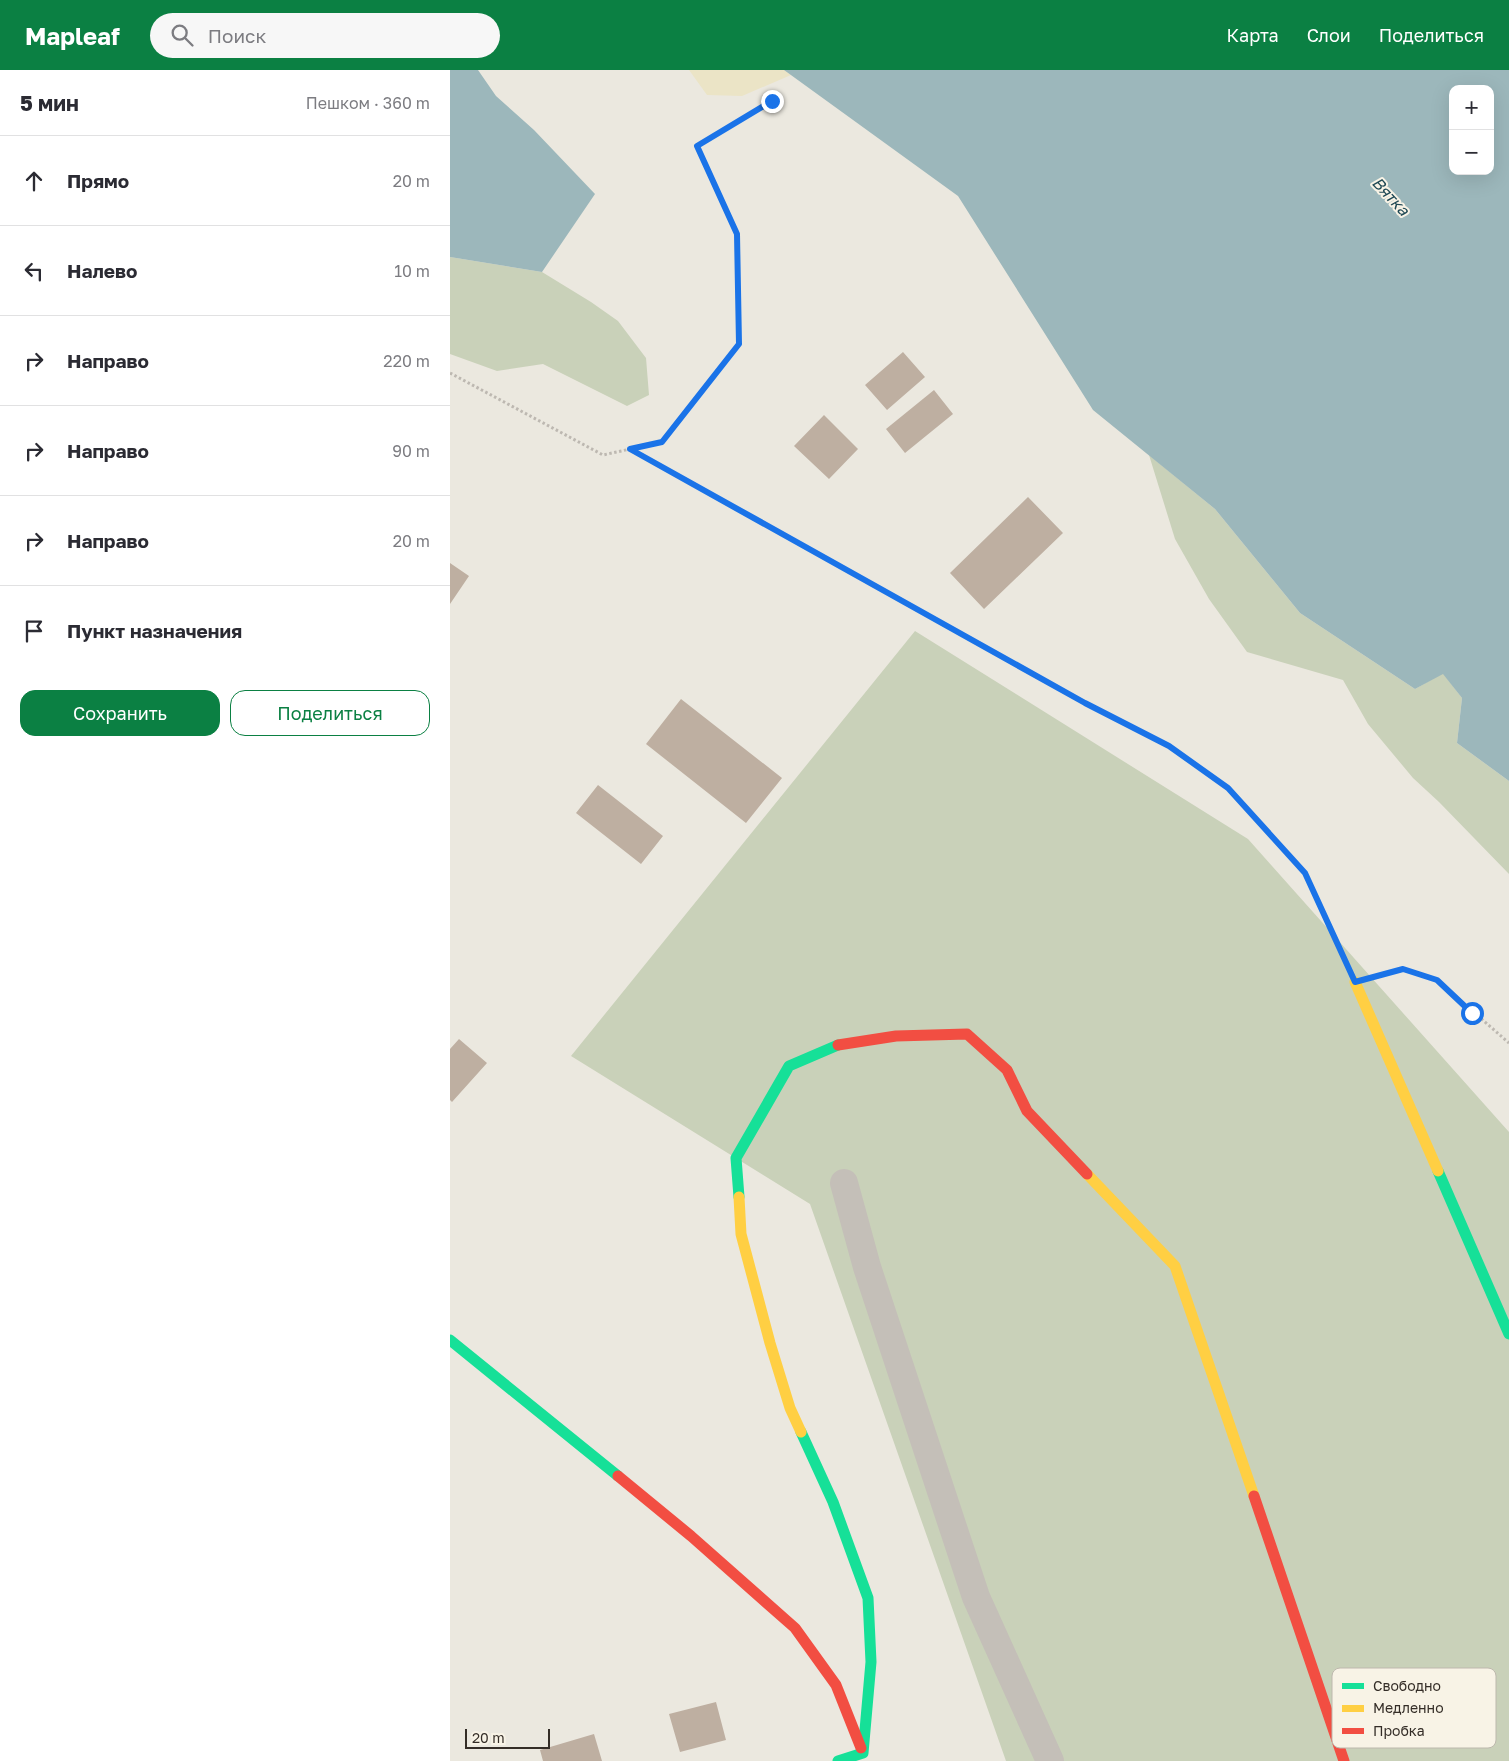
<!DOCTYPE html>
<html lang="ru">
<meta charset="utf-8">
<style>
body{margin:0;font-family:"Golos Text",sans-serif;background:#f7f7f7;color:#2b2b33}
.controls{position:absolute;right:15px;top:15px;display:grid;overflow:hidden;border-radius:10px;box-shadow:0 5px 20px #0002}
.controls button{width:45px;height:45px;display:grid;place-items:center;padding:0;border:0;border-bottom:1px solid #e1e1e2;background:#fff;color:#2b2b33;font:25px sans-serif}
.scale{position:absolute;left:15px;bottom:12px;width:85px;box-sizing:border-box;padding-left:5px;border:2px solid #342d27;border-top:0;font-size:14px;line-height:18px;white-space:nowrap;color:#342d27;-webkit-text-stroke:4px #f8f3e6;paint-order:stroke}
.stop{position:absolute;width:15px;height:15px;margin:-11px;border:4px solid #1a73e8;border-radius:50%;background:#fff}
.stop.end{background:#1a73e8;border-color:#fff;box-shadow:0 1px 5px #0008}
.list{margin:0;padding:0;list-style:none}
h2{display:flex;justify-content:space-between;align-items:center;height:65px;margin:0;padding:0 20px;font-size:21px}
h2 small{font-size:16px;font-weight:400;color:#7c7c81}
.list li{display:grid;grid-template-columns:32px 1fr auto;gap:15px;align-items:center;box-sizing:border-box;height:90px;padding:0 20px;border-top:1px solid #e1e1e2}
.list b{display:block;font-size:19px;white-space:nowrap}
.list em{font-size:16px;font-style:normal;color:#7c7c81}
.actions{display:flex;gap:10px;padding:15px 20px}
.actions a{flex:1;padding:11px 0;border:1px solid #0b8043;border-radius:15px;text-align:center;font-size:18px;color:#0b8043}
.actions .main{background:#0b8043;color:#fff}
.icon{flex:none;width:28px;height:28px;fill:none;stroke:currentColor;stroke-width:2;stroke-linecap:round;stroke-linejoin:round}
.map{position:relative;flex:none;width:1059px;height:1691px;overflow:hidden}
header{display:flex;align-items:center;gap:30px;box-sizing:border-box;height:70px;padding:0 25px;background:#0b8043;color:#fff}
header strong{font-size:24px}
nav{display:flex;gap:28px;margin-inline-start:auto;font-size:18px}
.search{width:350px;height:45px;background:#f7f7f7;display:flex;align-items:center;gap:12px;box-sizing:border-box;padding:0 18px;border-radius:28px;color:#7c7c81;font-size:19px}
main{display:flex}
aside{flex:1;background:#fff}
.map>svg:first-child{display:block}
.green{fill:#c9d1b9}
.sand{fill:#ebe4c6}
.water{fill:#9cb7bb;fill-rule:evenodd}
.building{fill:#beafa1}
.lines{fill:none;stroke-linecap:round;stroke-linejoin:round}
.path{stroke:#bdb8b1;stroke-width:3;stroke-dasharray:2.5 2.5;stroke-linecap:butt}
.street{stroke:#c4bfb8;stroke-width:28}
.fast{stroke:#16e098;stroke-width:11}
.slow{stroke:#ffcf43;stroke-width:11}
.jam{stroke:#f24e42;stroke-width:11}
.route{stroke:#1a73e8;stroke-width:6}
.labels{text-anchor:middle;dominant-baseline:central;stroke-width:4;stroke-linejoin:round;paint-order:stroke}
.water-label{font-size:16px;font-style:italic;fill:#1e4854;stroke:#f8f3e6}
.key{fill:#f8f3e6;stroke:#bdb8ad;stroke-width:1}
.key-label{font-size:14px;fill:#342d27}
</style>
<header>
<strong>Mapleaf</strong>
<div class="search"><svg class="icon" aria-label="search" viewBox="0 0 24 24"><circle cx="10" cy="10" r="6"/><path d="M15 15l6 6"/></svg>Поиск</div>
<nav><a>Карта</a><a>Слои</a><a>Поделиться</a></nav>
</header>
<main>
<aside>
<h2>5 мин<small>Пешком · 360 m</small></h2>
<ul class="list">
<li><svg class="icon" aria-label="ahead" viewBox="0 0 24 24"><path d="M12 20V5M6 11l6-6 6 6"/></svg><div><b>Прямо</b></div><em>20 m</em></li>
<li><svg class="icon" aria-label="left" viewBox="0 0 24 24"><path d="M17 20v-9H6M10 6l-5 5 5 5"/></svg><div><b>Налево</b></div><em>10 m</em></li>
<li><svg class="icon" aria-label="right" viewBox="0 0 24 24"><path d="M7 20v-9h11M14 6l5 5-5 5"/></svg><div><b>Направо</b></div><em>220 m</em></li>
<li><svg class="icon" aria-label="right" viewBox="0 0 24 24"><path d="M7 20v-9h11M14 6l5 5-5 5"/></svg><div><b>Направо</b></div><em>90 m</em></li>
<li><svg class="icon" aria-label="right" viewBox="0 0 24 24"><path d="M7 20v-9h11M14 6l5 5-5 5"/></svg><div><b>Направо</b></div><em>20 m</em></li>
<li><svg class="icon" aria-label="arrive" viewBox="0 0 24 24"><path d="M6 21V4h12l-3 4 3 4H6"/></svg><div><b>Пункт назначения</b></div></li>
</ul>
<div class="actions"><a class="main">Сохранить</a><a>Поделиться</a></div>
</aside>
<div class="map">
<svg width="1059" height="1691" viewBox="0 0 1059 1691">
<rect width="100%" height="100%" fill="#ebe8df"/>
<!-- green -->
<path class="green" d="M 0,187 L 92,202 L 141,232 L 168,251 L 196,288 L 199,325 L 177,336 L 93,294 L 47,301 L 0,284 Z
M 699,385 L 765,439 L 850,543 L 965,619 L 993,603 L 1012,628 L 1007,673 L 1059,711 L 1059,804 L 989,732 L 963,708 L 918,654 L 893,610 L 797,582 L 759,529 L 725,469 Z
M 465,561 L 798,769 L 1059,1062 L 1059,1691 L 556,1691 L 360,1134 L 121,986 Z"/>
<!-- sand -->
<path class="sand" d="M 239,0 L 334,0 L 341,5 L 292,26 L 257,25 Z"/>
<!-- water -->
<path class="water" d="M 0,0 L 28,0 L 46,26 L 84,60 L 145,124 L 92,202 L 0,187 Z
M 334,0 L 1059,0 L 1059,711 L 1007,673 L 1012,628 L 993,604 L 965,619 L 850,543 L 765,439 L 643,340 L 508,126 ZM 1003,19 L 1040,19 L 1040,101 L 1003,101 Z"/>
<!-- building -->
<path class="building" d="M 453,282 L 475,307 L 437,340 L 415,315 Z
M 484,320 L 503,344 L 455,383 L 436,359 Z
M 374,345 L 408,379 L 379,409 L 344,376 Z
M 578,427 L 613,463 L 534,539 L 500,503 Z
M 0,493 L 19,506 L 0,534 Z
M 231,629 L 332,708 L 296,753 L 196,674 Z
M 148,715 L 213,766 L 191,794 L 126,743 Z
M 9,969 L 37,993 L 2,1032 L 0,1030 L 0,979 Z
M 266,1632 L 276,1670 L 230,1682 L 219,1644 Z
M 144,1664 L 152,1691 L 93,1691 L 90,1680 Z"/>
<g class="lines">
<!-- path -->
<path class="path" d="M 0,303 L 153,385 L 212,372 L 289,274 L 287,164 L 247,77 L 322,31
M 180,379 L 635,633 L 719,676 L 778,718 L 855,803 L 894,888
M 933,904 L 953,899 L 987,910 L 1059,973"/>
<!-- street -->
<path class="street" d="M 394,1113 L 417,1197 L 526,1527 L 600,1691"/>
<!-- fast -->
<path class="fast" d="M 988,1101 L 1059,1264
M 289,1127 L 286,1088 L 339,996 L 388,975
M 0,1270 L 168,1406
M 351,1362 L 383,1432 L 418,1528 L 421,1592 L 413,1683 L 388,1691"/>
<!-- slow -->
<path class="slow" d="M 905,912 L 988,1101
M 637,1104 L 725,1196 L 804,1426
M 289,1127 L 291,1164 L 320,1273 L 340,1338 L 351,1362"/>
<!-- jam -->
<path class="jam" d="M 388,975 L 446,966 L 517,964 L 557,1000 L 577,1041 L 637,1104
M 168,1406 L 241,1466 L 345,1558 L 386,1615 L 411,1678
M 804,1426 L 894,1691"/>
</g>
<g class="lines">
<!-- route -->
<path class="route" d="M 322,31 L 247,76 L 287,164 L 289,274 L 212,372 L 180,379 L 635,633 L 719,676 L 778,718 L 855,803 L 905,912 L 953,899 L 987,910 L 1022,943"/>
</g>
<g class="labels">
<!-- water labels -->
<g class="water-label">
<text transform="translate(941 126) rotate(47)">Вятка</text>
</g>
</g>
<!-- legend -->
<rect x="882" y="1598" width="164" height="80" rx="8" class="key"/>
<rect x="892" y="1613" width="22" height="6" fill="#16e098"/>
<rect x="892" y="1635" width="22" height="7" fill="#ffcf43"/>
<rect x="892" y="1658" width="22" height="6" fill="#f24e42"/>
<g class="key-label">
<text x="923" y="1621">Свободно</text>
<text x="923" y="1643">Медленно</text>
<text x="923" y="1666">Пробка</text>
</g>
</svg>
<div class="controls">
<button>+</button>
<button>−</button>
</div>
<div class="scale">20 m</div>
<div class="stop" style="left:1022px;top:943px"></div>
<div class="stop end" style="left:322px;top:31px"></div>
</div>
</main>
